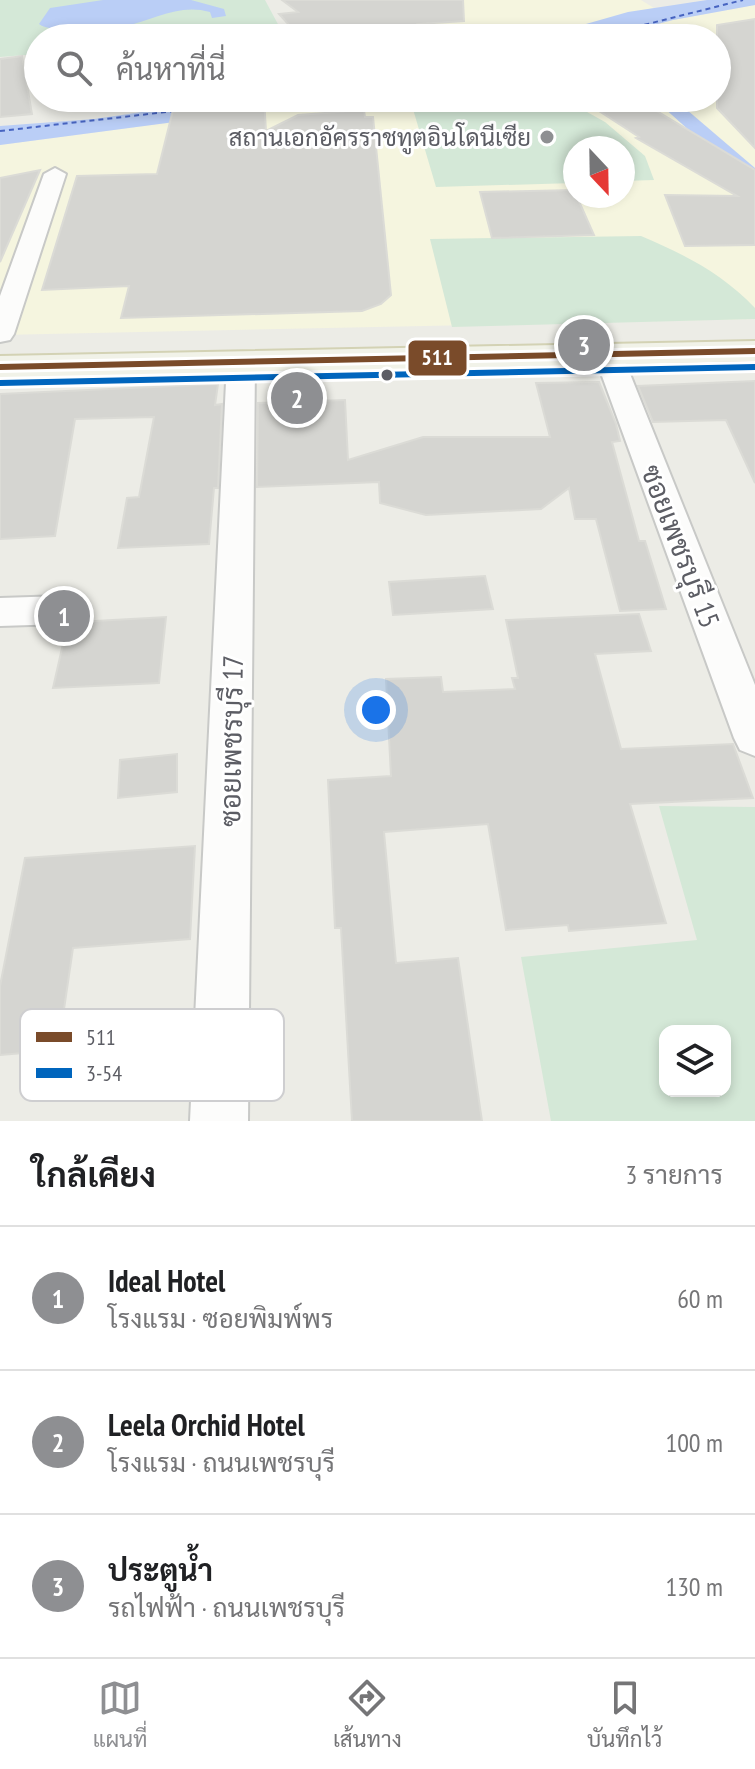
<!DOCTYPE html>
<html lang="th">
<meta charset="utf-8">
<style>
body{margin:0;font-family:"PT Sans Narrow",Sarabun,sans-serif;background:#f6f6f6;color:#202124}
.controls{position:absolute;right:24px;bottom:24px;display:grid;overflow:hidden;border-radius:16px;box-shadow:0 4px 12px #0003}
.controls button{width:72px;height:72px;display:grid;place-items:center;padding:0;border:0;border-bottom:2px solid #e0e0e0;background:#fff;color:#202124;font:40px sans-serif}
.compass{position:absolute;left:563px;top:136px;width:72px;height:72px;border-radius:50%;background:#fff;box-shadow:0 4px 12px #0003;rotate:158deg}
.you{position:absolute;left:376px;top:710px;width:28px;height:28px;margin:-20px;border:6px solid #fff;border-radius:50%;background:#1a73e8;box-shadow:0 0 0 12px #1a73e833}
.badge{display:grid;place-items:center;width:52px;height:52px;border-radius:50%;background:#8e8f92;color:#fff;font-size:26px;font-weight:700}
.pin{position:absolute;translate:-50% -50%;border:4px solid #fff;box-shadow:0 2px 8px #0006}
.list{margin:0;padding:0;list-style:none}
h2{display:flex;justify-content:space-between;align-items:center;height:104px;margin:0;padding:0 32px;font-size:34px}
h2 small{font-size:26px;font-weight:400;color:#757577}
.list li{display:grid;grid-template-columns:52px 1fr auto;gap:24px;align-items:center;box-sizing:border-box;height:144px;padding:0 32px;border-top:2px solid #e0e0e0}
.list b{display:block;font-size:30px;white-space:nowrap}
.list p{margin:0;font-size:26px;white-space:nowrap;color:#757577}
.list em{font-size:26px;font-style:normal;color:#757577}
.icon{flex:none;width:44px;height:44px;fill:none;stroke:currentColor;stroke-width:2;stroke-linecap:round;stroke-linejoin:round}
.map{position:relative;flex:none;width:755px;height:1121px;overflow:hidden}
.search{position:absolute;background:#fff;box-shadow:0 4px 12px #0003;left:24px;right:24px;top:24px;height:88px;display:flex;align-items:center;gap:20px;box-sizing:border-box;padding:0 28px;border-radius:44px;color:#757577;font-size:30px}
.sheet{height:536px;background:#fff}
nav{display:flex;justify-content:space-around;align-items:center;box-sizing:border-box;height:112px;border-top:2px solid #e0e0e0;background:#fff;font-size:22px;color:#757577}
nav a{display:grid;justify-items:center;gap:4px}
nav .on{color:#8e8f92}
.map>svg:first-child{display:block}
.commercial{fill:#f5f5df;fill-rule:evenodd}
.green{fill:#d4e8d7;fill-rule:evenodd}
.water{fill:#bacef6}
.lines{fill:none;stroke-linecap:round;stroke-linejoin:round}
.canal{fill:#bacef6;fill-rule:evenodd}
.ferry{stroke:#4764c1;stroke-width:2;stroke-dasharray:5 4;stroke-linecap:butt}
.building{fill:#d5d5d1;stroke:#dbdbd6;stroke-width:2}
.minor-casing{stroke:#c8c9c7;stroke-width:4}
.major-casing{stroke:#d3d2b4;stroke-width:4}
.minor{fill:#fcfcfb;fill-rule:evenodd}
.major{fill:#f1f2e8;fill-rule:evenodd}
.bus-1-casing{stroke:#fff;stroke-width:6}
.bus-2-casing{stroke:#fff;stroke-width:6}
.bus-1{fill:#7a4b2a;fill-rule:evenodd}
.bus-2{fill:#0065bd;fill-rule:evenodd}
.poi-dot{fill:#8e8f92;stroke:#fff;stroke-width:3}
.bus-dot{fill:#5c5d64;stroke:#fff;stroke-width:3}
.labels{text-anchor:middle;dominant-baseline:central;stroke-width:6;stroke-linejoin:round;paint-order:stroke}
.far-poi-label{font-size:24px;fill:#5c5d64;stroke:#fff;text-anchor:end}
.street-label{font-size:28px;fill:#5c5d64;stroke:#fff}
.key{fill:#fff;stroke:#ceced0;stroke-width:2}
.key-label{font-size:22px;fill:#5c5d64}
.line-badge{stroke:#fff;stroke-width:3}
.badge-label{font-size:22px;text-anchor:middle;font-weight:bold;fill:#fff}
</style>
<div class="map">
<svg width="755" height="1121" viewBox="0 0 755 1121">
<rect width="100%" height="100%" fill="#ecece6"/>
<!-- commercial -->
<path class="commercial" d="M 367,0 L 641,0 L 654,8 L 537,38 L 396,38 Z
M 755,5 L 755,172 L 668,98 L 717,98 L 717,38 L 604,38 L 673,20 Z
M 356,98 L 653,98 L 755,188 L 755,319 L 0,335 L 0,145 ZM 575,148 L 623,148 L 623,196 L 575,196 Z"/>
<!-- green -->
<path class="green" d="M 0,0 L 265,0 L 280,28 L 191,38 L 38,38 L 38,54 L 0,57 Z
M 477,98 L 485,103 L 562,98 L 605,122 L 645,156 L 654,180 L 623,181 L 623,148 L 575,148 L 575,183 L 436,187 L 410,99 Z
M 641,236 C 684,254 723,274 755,308 L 755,319 L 452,327 L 430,239 Z
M 659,806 L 755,807 L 755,1121 L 551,1121 L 521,957 L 697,940 ZM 665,1031 L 725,1031 L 725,1091 L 665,1091 Z"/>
<!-- water -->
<path class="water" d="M 103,0 L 191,0 L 224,9 L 226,16 L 212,18 L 210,12 C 179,3 154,20 125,26 C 109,29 50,34 39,24 L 50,8 Z
M 707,0 L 755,0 L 755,5 L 673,20 L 604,38 L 537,38 L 628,12 Z
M 238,98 L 356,98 L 0,145 L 0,126 L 94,119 Z"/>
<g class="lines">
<!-- canal -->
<path class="canal" d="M 653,98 L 673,98 L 755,168 L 755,185 L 748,183 Z"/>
<!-- ferry -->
<path class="ferry" d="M 592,38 L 743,0
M 0,131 L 175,111"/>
</g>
<!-- building -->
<path class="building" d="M 282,0 L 463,0 L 464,21 L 418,24 L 431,38 L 301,38 L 279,14 L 298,12 Z
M 755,19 L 755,148 L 717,108 L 717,25 Z
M 22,56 L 32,114 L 0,117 L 0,59 Z
M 176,98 L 264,98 L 266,131 L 298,115 L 364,110 L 365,117 L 373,117 L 391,295 L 381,304 L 362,311 L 121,318 L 129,286 L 42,290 L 77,176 L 157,174 Z
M 579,98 L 635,98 L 755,170 L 755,245 L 685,246 L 665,195 L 737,196 L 636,138 L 639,137 Z
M 40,170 L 0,262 L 0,178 Z
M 574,190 L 594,235 L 492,238 L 480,192 Z
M 755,381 L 755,483 L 726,420 L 653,422 L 638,386 Z
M 599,382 L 616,424 L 620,441 L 612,442 L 639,541 L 645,541 L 666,609 L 620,611 L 596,519 L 575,519 L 569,488 L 541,509 L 426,515 L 380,503 L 379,482 L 257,487 L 258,403 L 345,400 L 348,460 L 423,437 L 550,437 L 536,383 Z
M 218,384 L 215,405 L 222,404 L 218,488 L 214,488 L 209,544 L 118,548 L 127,498 L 139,497 L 154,417 L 75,419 L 55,536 L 0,539 L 0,394 Z
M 485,576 L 493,609 L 393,615 L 389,582 Z
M 639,614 L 651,651 L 595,654 L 621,749 L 733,744 L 753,798 L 630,804 L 666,923 L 569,931 L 568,925 L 506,930 L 488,824 L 384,832 L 396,963 L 458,958 L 482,1121 L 352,1121 L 341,928 L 335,928 L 328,780 L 391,776 L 386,679 L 441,677 L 443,692 L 515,689 L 512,678 L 518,678 L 506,620 Z
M 166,617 L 159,683 L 53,688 L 67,626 L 77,622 Z
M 177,754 L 177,792 L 118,798 L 120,760 Z
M 195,846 L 190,939 L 73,948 L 58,1050 L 0,1055 L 0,986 L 25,858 Z"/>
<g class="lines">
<defs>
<path id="minor" d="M 55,168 L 66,174 L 14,334 L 10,340 L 0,342 L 0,296 L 44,174 Z
M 608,346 L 618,348 L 622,354 L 755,685 L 755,756 L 740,750 L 734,738 L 594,354 L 598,348 Z
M 241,353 L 251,356 L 255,362 L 248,1121 L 190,1121 L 227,362 L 231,356 Z
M 62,596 L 75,600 L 81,610 L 75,620 L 62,624 L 0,626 L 0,598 Z"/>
<path id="major" d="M 755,341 L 755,361 L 0,378 L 0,356 Z"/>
</defs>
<!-- minor casing -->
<use href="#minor" class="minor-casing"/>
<!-- major casing -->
<use href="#major" class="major-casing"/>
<!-- minor -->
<use href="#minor" class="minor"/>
<!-- major -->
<use href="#major" class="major"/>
<defs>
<path id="bus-1" d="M 755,348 L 755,354 L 0,370 L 0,364 Z"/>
<path id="bus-2" d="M 755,364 L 755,370 L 0,386 L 0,380 Z"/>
</defs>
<!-- bus-1 casing -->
<use href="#bus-1" class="bus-1-casing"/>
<!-- bus-2 casing -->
<use href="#bus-2" class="bus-2-casing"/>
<!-- bus-1 -->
<use href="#bus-1" class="bus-1"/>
<!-- bus-2 -->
<use href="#bus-2" class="bus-2"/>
</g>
<!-- markers -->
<circle class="poi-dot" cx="547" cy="137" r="8"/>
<circle class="bus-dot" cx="387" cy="375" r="7"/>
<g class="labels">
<!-- far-poi labels -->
<g class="far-poi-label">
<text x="531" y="137">สถานเอกอัครราชทูตอินโดนีเซีย</text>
</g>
<!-- street labels -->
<g class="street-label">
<text transform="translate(681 546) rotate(69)">ซอยเพชรบุรี 15</text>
<text transform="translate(231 741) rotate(-89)">ซอยเพชรบุรี 17</text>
</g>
</g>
<!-- legend -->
<rect x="20" y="1009" width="264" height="92" rx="12" class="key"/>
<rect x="36" y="1032" width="36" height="10" fill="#7a4b2a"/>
<rect x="36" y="1068" width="36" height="10" fill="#0065bd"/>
<g class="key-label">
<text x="86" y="1045">511</text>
<text x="86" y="1081">3-54</text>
</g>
<rect class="line-badge" x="407" y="339" width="61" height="38" rx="8" fill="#7a4b2a"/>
<g class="badge-label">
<text x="437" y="365">511</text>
</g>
</svg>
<div class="controls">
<button><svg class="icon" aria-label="layers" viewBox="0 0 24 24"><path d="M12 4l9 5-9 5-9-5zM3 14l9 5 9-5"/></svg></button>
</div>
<svg class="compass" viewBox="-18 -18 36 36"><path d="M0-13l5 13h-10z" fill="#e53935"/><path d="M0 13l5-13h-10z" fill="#757577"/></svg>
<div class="you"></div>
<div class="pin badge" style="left:64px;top:616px">1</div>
<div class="pin badge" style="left:297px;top:398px">2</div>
<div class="pin badge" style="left:584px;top:345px">3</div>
<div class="search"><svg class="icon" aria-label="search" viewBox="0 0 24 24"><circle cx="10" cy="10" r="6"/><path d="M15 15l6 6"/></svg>ค้นหาที่นี่</div>
</div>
<section class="sheet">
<h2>ใกล้เคียง<small>3 รายการ</small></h2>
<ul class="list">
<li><span class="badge">1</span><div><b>Ideal Hotel</b><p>โรงแรม · ซอยพิมพ์พร</p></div><em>60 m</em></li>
<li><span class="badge">2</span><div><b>Leela Orchid Hotel</b><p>โรงแรม · ถนนเพชรบุรี</p></div><em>100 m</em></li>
<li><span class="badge">3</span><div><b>ประตูน้ำ</b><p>รถไฟฟ้า · ถนนเพชรบุรี</p></div><em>130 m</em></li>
</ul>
</section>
<nav>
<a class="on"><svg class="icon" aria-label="map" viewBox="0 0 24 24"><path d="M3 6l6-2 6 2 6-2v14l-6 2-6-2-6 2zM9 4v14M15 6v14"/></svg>แผนที่</a>
<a><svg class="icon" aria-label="directions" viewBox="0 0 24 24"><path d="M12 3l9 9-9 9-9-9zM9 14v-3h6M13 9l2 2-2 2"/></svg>เส้นทาง</a>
<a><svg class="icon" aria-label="saved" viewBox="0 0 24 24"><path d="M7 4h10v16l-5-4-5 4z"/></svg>บันทึกไว้</a>
</nav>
